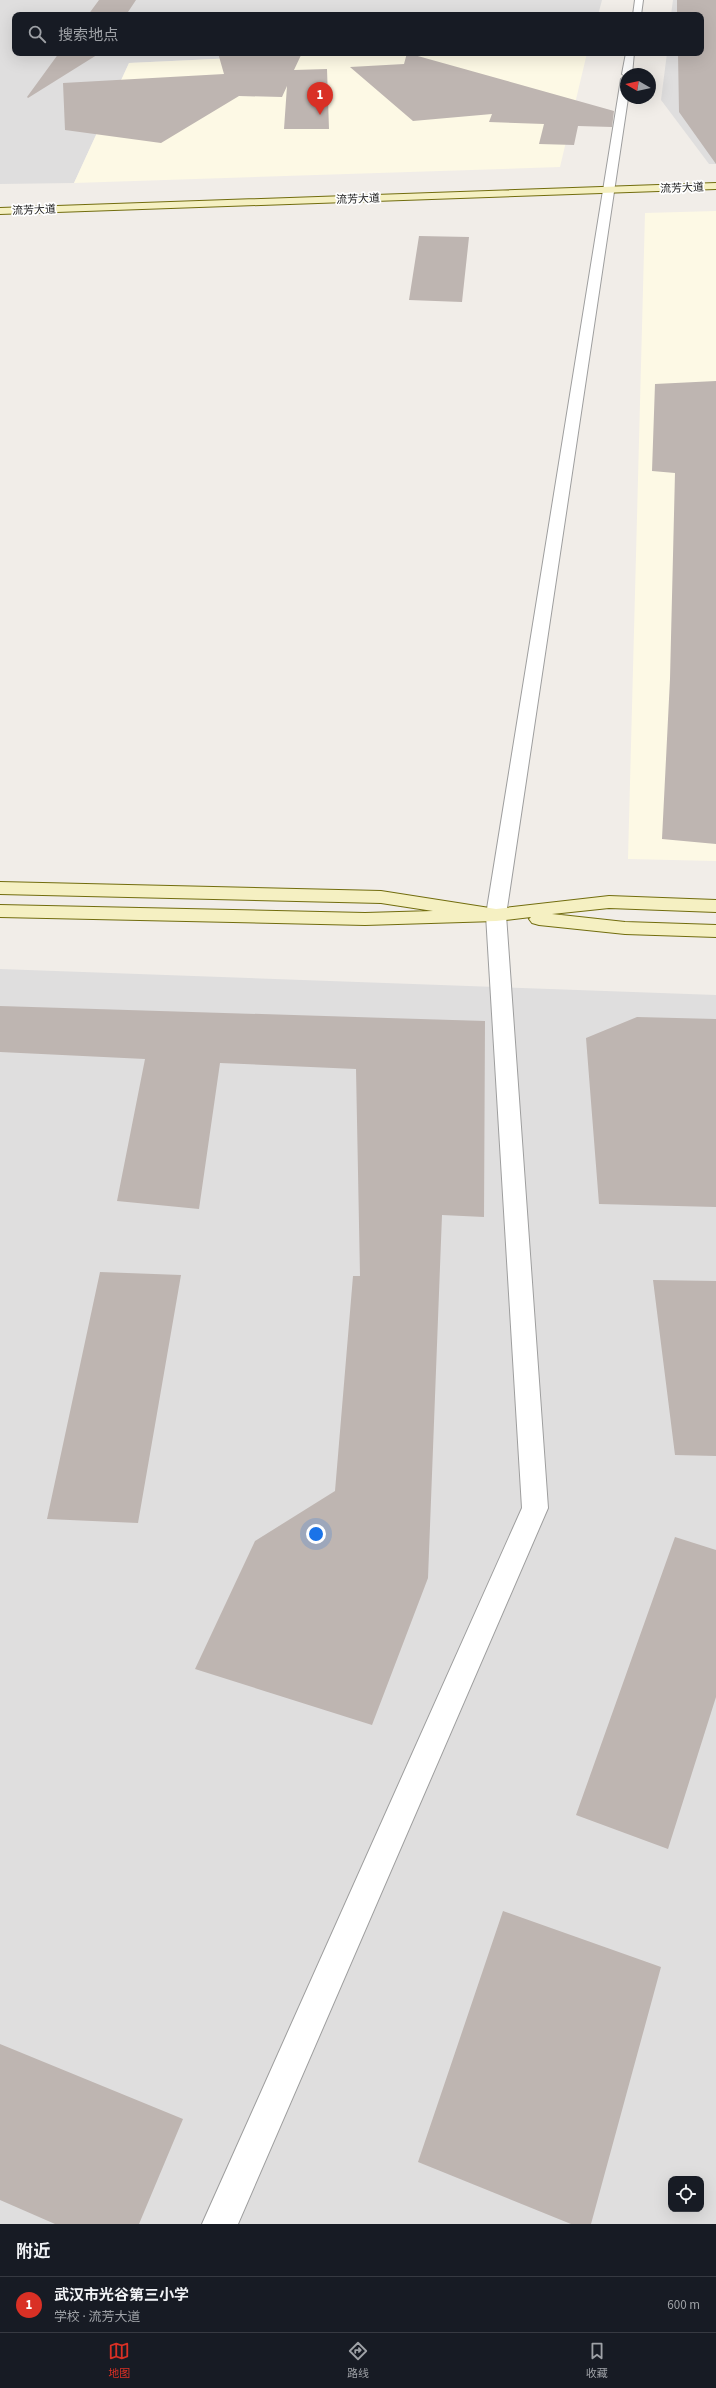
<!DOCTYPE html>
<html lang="zh">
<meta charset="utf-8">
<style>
body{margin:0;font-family:"Source Sans 3","Noto Sans SC",sans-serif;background:#20242c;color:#f1f3f6}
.controls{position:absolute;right:12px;bottom:12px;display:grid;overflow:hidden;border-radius:8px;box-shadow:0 4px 16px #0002}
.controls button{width:36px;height:36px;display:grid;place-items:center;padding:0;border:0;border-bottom:1px solid #363941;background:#171b24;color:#f1f3f6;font:20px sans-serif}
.compass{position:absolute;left:620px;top:68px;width:36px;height:36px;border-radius:50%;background:#171b24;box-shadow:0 4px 16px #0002;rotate:279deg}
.you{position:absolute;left:316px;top:1534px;width:14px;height:14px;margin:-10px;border:3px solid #fff;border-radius:50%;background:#1a73e8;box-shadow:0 0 0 6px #1a73e833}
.badge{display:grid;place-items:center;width:26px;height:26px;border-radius:50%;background:#d93025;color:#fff;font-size:13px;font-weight:700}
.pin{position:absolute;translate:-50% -33px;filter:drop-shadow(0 1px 2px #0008)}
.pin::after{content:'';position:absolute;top:21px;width:14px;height:12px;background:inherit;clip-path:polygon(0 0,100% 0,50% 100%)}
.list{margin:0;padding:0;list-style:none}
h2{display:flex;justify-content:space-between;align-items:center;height:52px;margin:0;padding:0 16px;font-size:17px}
h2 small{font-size:13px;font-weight:400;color:#9ea1a6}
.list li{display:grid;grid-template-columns:26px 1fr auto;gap:12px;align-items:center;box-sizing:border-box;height:56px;padding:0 16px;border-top:1px solid #363941}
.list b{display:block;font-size:15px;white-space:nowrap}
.list p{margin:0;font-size:13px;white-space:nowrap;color:#9ea1a6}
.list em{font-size:13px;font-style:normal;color:#9ea1a6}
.icon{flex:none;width:22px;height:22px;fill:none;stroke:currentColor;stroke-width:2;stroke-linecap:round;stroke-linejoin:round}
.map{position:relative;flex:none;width:716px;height:2224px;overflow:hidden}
.search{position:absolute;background:#171b24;box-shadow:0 4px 16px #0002;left:12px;right:12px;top:12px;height:44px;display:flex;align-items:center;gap:10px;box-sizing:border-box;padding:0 14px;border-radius:8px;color:#9ea1a6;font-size:15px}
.sheet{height:108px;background:#171b24}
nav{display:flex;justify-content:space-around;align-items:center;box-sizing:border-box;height:56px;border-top:1px solid #363941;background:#171b24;font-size:11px;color:#9ea1a6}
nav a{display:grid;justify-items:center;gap:2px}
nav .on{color:#d93025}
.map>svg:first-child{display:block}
.residential{fill:#dfdede;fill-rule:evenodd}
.education{fill:#fdf9e5}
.building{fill:#beb5b1}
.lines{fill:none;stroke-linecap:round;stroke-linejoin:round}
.minor-casing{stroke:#9e9e9e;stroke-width:2}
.tertiary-casing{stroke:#9e9e9e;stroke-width:2}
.secondary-casing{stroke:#726d0e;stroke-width:2}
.minor{fill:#fff;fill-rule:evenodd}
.tertiary{fill:#fff;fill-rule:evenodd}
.secondary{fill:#f5f0c2;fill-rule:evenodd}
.labels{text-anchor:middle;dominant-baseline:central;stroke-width:3.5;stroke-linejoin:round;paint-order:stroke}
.far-street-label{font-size:11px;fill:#212121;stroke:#fff}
</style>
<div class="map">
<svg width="716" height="2224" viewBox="0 0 716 2224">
<rect width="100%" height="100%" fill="#f1ede8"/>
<!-- residential -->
<path class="residential" d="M 0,0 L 602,0 L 598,15 L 15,15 L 15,53 L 298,53 L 296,55 L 129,63 L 74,183 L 0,184 Z
M 673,0 L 716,0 L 716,164 L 709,164 L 661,100 L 667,53 L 701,53 L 701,15 L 671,15 Z
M 0,969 L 716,995 L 716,2224 L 0,2224 ZM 671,2179 L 701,2179 L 701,2209 L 671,2209 Z"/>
<!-- education -->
<path class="education" d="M 298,53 L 587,53 L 560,167 L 74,183 L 129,63 L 296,55 Z
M 716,211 L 716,861 L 628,859 L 645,213 Z"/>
<!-- building -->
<path class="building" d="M 99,0 L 136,0 L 126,15 L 88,15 Z
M 677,0 L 716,0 L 716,164 L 679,112 L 678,53 L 701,53 L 701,15 L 677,15 Z
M 59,53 L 100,53 L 28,98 L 27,97 Z
M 218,53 L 302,53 L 294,70 L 327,69 L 329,129 L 284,129 L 287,86 L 282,97 L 239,96 L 161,143 L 65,130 L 63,83 L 224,74 Z
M 407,53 L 614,111 L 612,127 L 578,126 L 574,145 L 539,144 L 544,124 L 489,122 L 492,114 L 413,121 L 350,67 L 404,64 Z
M 419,236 L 469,237 L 462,302 L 409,300 Z
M 716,381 L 716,844 L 662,839 L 670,679 L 675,473 L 652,471 L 655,384 Z
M 0,1006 L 485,1021 L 484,1217 L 442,1215 L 428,1578 L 372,1725 L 195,1669 L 255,1541 L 335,1491 L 353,1276 L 360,1276 L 356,1069 L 220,1063 L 199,1209 L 117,1201 L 145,1059 L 0,1052 Z
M 637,1017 L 716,1019 L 716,1207 L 599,1204 L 586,1038 Z
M 100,1272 L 181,1275 L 138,1523 L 47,1519 Z
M 653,1280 L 716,1281 L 716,1456 L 675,1455 Z
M 675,1537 L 716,1550 L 716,1697 L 668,1849 L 576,1815 Z
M 503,1911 L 661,1967 L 591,2224 L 571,2224 L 418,2162 Z
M 0,2044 L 183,2119 L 139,2224 L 55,2224 L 0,2200 Z"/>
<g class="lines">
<defs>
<path id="minor" d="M 496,909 L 503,911 L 506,915 L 548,1508 L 238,2224 L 202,2224 L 522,1508 L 486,915 L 489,911 Z"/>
<path id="tertiary" d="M 635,0 L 643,0 L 641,15 L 633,15 Z
M 626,53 L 634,53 L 632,74 L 626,74 L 626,98 L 628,98 L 506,915 L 503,919 L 496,921 L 489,919 L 486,915 L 621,79 L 625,76 L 622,74 Z"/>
<path id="secondary" d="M 716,183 L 716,189 L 0,214 L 0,208 Z
M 0,882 L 381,891 L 496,909 L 609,896 L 716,900 L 716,912 L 609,908 L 552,914 L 625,922 L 716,925 L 716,937 L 625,934 L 539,925 L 532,923 L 529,919 L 531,917 L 496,921 L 365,925 L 0,917 L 0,905 L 365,913 L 433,911 L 381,903 L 0,894 Z"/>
</defs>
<!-- minor casing -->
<use href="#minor" class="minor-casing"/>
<!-- tertiary casing -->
<use href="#tertiary" class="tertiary-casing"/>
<!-- secondary casing -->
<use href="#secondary" class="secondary-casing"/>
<!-- minor -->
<use href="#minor" class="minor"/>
<!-- tertiary -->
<use href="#tertiary" class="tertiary"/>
<!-- secondary -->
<use href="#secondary" class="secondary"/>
</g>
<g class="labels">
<!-- far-street labels -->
<g class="far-street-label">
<text transform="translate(682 188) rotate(-2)">流芳大道</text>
<text transform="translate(358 199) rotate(-2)">流芳大道</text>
<text transform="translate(34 210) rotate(-2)">流芳大道</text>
</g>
</g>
</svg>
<div class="controls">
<button><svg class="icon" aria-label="locate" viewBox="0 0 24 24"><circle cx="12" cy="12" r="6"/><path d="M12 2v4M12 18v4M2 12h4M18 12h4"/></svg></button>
</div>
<svg class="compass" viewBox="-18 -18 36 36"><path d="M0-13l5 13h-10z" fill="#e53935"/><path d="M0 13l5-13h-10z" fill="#9ea1a6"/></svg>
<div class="you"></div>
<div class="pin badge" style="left:320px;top:115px">1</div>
<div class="search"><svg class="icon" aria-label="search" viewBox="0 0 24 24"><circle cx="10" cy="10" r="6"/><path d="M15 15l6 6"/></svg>搜索地点</div>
</div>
<section class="sheet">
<h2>附近<small></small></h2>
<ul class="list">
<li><span class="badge">1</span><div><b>武汉市光谷第三小学</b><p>学校 · 流芳大道</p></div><em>600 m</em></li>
</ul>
</section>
<nav>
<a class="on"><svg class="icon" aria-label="map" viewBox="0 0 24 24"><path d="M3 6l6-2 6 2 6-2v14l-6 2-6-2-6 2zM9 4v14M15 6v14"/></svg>地图</a>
<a><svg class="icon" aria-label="directions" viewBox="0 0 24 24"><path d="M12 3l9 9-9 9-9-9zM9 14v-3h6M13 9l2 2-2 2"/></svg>路线</a>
<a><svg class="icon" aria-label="saved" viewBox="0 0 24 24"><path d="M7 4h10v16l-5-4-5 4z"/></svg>收藏</a>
</nav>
